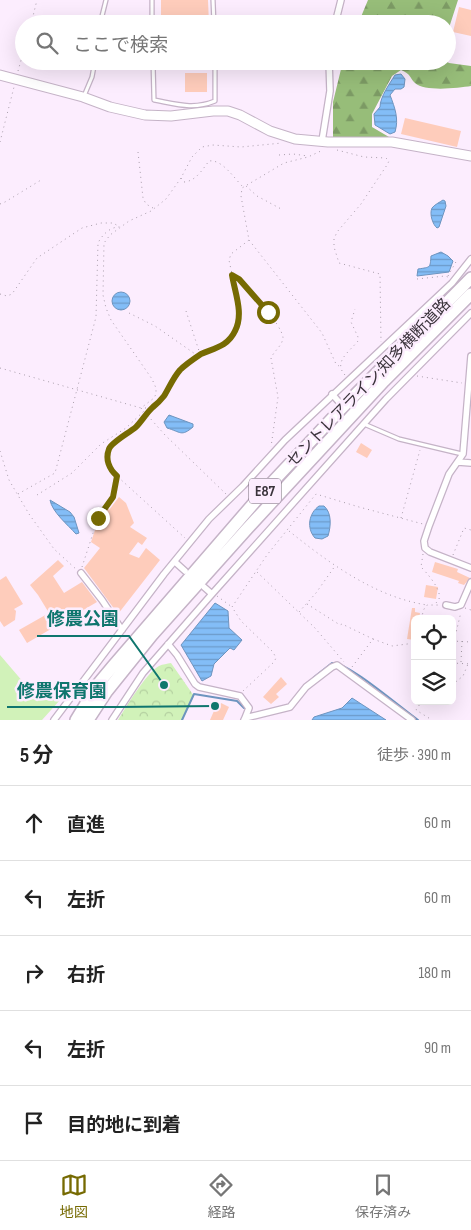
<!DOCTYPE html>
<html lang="ja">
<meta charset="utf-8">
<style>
body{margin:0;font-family:"Sofia Sans Condensed","Noto Sans JP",sans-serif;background:#f6f6f6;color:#222}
.controls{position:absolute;right:15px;bottom:15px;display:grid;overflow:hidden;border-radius:8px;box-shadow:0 5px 20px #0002}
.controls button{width:45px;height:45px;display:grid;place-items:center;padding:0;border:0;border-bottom:1px solid #e0e0e0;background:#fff;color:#222;font:25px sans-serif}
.stop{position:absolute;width:15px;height:15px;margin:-11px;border:4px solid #766a02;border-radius:50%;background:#fff}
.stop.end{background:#766a02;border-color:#fff;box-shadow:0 1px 5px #0008}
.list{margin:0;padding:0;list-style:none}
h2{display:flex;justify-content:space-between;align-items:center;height:65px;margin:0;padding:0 20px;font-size:21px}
h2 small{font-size:16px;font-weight:400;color:#767676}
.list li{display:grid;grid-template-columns:32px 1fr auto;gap:15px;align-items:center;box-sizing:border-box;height:75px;padding:0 20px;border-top:1px solid #e0e0e0}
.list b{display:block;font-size:19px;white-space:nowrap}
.list em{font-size:16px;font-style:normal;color:#767676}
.icon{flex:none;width:28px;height:28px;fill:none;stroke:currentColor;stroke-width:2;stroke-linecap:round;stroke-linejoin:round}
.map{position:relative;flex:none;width:471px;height:720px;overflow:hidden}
.search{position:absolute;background:#fff;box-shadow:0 5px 20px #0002;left:15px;right:15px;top:15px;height:55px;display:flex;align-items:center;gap:12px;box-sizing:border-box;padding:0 18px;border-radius:28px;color:#767676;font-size:19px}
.sheet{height:440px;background:#fff}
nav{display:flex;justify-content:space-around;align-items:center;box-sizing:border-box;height:70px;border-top:1px solid #e0e0e0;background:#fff;font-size:14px;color:#767676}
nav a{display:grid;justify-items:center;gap:2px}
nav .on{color:#766a02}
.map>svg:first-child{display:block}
.grass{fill:#d1f2b9}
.forest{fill:url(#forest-firs)}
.park{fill:url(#park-crowns)}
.water{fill:url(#water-rules);stroke:#6d94bf}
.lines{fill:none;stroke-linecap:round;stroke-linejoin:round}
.stream{stroke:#6d94bf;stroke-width:2}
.building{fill:#feccbb}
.lane-casing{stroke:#c5b3c7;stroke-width:5.5}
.street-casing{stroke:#c5b3c7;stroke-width:8}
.secondary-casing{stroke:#c5b3c7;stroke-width:11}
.highway-casing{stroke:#c5b3c7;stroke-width:14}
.path{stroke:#a99eab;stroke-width:1;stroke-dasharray:1 4;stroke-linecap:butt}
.lane{stroke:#fff;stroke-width:3}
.street{stroke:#fff;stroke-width:5.5}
.secondary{stroke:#fff;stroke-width:9}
.highway{stroke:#fff;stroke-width:11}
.route{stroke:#766a02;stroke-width:6}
.labels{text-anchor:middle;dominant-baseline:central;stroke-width:5;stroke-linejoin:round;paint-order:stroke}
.shield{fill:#fcedfe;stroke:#746b76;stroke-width:1}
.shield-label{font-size:15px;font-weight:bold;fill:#3a333b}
.street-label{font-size:16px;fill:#3a333b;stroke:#fcedfe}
.leader{fill:none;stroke:#0f766e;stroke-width:2}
.callout-dot{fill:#0f766e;stroke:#fcedfe;stroke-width:2}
.callout-label{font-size:18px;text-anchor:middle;font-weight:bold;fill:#0f766e;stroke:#fcedfe;stroke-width:5;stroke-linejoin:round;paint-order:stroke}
</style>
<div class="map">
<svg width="471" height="720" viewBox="0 0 471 720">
<defs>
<pattern id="forest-firs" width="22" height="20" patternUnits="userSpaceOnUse" patternTransform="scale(1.25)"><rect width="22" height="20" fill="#97bd79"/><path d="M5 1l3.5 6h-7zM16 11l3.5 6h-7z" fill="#7c9a64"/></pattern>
<pattern id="park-crowns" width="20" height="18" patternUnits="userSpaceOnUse" patternTransform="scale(1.25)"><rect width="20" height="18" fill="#d1f2b9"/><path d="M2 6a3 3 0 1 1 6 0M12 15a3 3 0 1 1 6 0" fill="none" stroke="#b4d0a0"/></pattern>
<pattern id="water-rules" width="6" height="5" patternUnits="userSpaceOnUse" patternTransform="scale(1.25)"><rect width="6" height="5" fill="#83bdf7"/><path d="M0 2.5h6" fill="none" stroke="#6c9ac9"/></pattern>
</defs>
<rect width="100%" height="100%" fill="#fcedfe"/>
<!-- grass -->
<path class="grass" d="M 0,655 L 24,683 L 60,700 L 42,720 L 0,720 Z"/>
<!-- forest -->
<path class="forest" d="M 368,0 L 458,0 L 447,34 L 447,24 L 358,24 Z
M 343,61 L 446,61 L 449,63 L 471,66 L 471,86 C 458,88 425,92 415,83 C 409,77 411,74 401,70 L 392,76 L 372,114 L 372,127 L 389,137 L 333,138 L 333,102 Z"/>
<!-- park -->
<path class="park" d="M 171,663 L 194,696 L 183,720 L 118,720 C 126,707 147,672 159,666 C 163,664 167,664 171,663 Z"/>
<!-- water -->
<path class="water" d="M 401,74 L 405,79 L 404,87 L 401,89 L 395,89 L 390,95 C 395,108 399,119 395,132 L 390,134 L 375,125 L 374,114 L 380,107 C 380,97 390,83 395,75 Z
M 443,200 L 445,201 L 446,206 L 439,227 L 437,228 C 433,225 429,214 432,208 C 434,205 440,202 443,200 Z
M 441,252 L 448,256 L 453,261 L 449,272 L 417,276 L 418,269 C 431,267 430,268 431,256 Z
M112 301a9 9 0 1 1 18 0a9 9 0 1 1-18 0Z
M 169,415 L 193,424 L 193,427 C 181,437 181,432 167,428 L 164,422 Z
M 50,500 L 70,512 L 74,517 L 79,533 L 76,534 C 68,525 52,512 50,500 Z
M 319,506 L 324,506 C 332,513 331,526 328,536 L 322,539 L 315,538 C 306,528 309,513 319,506 Z
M 215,603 L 228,611 L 229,628 L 242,640 L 234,650 L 230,648 L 214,664 L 211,676 L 202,681 L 181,645 Z
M 352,698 L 386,720 L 312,720 L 314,717 L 342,708 Z"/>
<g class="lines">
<!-- stream -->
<path class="stream" d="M 313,678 L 332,663 C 347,661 402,709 418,720
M 182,720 L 194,694 L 237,701 L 244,708"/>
</g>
<!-- building -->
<path class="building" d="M 161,0 L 208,0 L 209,24 L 161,24 Z
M 459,7 L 471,10 L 471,36 L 453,32 Z
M 185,73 L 207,73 L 207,92 L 185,92 Z
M 405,118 L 461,131 L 457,147 L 401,134 Z
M 361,443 L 372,450 L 367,458 L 356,452 Z
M 119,497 L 126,503 L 134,523 L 130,527 L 147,538 L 142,545 L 138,542 L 129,554 L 139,558 L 146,548 L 160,560 L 118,614 L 84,568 L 100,548 L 91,542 L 97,524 L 108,508 L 109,510 Z
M 58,560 L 64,566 L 53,576 L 64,593 L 82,582 L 97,602 L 27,643 L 19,630 L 49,613 L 38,595 L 30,585 Z
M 435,562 L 458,569 L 457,572 L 470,578 L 464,585 L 458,583 L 459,581 L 432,572 Z
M 6,576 L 23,604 L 14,609 L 16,611 L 15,620 L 4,627 L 0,621 L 0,580 Z
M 426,585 L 438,587 L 436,599 L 424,597 Z
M 412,608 L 415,608 L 415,612 L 420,613 L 419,619 L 415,619 L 415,640 L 407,639 Z
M 281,677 L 287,684 L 276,694 L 279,697 L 271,704 L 263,697 Z
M 221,703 L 229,707 L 223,720 L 210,720 L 217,704 L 220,706 Z"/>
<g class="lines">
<defs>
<path id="lane" d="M 152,0 L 152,24
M 213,0 L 214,24
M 100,24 L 106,0
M 153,61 L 154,100 C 176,104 193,110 215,101 L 215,61
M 84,96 L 92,77 L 95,61
M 364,424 L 399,439 L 462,454"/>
<path id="street" d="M 335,24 L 341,0
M 322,141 L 330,91 L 329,61
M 471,356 L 463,454 L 449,474 L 429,526 L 424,541 L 425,548 L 430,552 L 471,568
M 332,394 L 339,402
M 458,462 L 471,463
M 175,562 L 185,571
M 81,573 L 102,600 L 122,630
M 204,587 L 212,594
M 446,605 L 455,607 L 461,605 L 471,582
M 168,644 L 177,655 L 195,684 L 199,687 L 240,696 L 249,708 L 245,718
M 54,720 L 164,574 L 209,519 L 243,486 L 285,440 L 452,283 L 471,259
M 112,720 L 143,673 L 212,594 L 386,399 L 471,313
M 244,720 L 245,718 L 290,707 L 306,687 L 332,667 L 337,665 L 412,720"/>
<path id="secondary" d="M 0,75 L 83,97 L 110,107 L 145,115 L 171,116 L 213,111 L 228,111 L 240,115 L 270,131 L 295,139 L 328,142 L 392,142 L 471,156"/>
<path id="highway" d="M 76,720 L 98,684 L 113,666 L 266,489 L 340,410 L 471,278
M 88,720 L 107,691 L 152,635 L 246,530 L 384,381 L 471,294"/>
</defs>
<!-- lane casing -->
<use href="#lane" class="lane-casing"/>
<!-- street casing -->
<use href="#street" class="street-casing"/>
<!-- secondary casing -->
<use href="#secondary" class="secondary-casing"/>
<!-- highway casing -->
<use href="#highway" class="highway-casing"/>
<!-- path -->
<path class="path" d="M 31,24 L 37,0
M 18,71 L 24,50
M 0,142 L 14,87
M 337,150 L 364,157 L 386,158 L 389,161 L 387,165 L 361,204 L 337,232 L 334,239 L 334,247 L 339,263 L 380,274 L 381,342
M 138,152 L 143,198 L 146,204 L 153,208
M 279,155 L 293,154 L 308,156
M 181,178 L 184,182 C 196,181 202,170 209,161 C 222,159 234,178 243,187
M 246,186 L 257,196 L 283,210
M 0,204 L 5,202 L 41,180
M 249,240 L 322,333 L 336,364 L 339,366
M 233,275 C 244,281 283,326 283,338 C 282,346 274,351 271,358 L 278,397 L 271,447
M 448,276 L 457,260
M 417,279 L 445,276 L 448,277
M 0,294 L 7,296 L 12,294 L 37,258 L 82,228 L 101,223 L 113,223 L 120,227
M 186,311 L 200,354
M 129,313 L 155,326 L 198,356
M 0,368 L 141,408 L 154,398 L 156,394 L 156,388 L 152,379 L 111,320 L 106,308 L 103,295 L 104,243 L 110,235 L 129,221 L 151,211 L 166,199 L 181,178 L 192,157 L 202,147 L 213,145 L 241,147 L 282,143
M 345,375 C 333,362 349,352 358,341 L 358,337 L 351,322 L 355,309
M 417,376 L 462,383
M 151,408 L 141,408 L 165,435 L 226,494
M 0,451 L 9,480 L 29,514 L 54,549 L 77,570
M 118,477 L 185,538
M 18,494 L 55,473 L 96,317 L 98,243 C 102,235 110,227 119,227
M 37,495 L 72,473 L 101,444 L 126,428 L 144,411
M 401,518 L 420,450
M 289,531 C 329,563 375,597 427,605
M 423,554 L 421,567 C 427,573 442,590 439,599 C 438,601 436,603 434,605
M 453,555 L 464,528 L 471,530
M 82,567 L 98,518 L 113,497 L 117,476 C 109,469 105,459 109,449 C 112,443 129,433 136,427 C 141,422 148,411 153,407 C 157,404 160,401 164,396 C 169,388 173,378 180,371 C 185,365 194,358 201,354 C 215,348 227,346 235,332 C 244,313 233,281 229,260 L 231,254 L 249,240 L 241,196 L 242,188 L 284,163 L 308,157 L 323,150
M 257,572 L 315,628 L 344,662
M 217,596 L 232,607
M 307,604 L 340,625 L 342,624 L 373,639
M 465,608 L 471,610
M 299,612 L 316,593 L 335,566
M 421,619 L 424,609 L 427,605 L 441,605
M 452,641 L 471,642
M 454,641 L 461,612
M 461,662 L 462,641
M 452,663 L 471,664
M 352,667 L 373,639 L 392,646 L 415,643
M 452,685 L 463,676 L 468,664
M 243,691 L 274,662 L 276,658 L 273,652 L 241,621 L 232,607 L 267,555 L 316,494 L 359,507 L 423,524
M 422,701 L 416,710 L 432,720"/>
<!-- lane -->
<use href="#lane" class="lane"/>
<!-- street -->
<use href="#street" class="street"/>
<!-- secondary -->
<use href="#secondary" class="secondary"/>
<!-- highway -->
<use href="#highway" class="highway"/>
</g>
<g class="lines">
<!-- route -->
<path class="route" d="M 98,518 L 113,497 L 117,476 C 109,469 105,459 109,449 C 112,442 129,433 136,427 C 141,422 148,411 153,407 C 157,404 160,401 164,396 C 169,388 173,378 180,370 C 185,365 195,358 201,354 C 215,348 228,346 235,331 C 244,314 235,293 232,275 L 239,279 L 268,312"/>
</g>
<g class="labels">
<!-- shield labels -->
<rect class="shield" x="249" y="478.5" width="32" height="25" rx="4"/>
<g class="shield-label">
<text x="265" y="491">E87</text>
</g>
<!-- street labels -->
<g class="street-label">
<text transform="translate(369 383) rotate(-46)">セントレアライン;知多横断道路</text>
</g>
</g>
<!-- callouts -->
<path class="leader" d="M164 685L129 636H37M215 706L117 707H7"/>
<g class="callout-dot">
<circle cx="164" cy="685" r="5"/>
<circle cx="215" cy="706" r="5"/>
</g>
<g class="callout-label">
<text x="83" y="625">修農公園</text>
<text x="62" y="697">修農保育園</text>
</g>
</svg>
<div class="controls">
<button><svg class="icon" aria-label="locate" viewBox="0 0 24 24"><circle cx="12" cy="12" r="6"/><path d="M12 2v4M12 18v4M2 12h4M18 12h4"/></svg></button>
<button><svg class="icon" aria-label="layers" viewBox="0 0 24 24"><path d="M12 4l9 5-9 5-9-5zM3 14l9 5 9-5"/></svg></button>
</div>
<div class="stop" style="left:268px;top:312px"></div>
<div class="stop end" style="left:98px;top:518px"></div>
<div class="search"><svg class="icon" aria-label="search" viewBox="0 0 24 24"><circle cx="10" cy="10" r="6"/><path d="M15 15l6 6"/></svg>ここで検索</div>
</div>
<section class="sheet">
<h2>5 分<small>徒歩 · 390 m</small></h2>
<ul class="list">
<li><svg class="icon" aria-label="ahead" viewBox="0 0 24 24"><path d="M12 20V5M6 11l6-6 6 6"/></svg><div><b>直進</b></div><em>60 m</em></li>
<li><svg class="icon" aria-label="left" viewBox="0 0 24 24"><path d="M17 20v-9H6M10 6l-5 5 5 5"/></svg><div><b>左折</b></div><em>60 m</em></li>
<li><svg class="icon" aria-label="right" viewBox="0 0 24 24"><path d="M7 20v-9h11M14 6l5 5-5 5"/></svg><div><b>右折</b></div><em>180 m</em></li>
<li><svg class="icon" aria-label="left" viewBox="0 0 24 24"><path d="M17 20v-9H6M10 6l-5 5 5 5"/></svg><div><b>左折</b></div><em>90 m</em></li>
<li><svg class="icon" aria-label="arrive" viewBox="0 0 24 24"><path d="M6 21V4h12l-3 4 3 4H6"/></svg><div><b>目的地に到着</b></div></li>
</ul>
</section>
<nav>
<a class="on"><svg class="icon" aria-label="map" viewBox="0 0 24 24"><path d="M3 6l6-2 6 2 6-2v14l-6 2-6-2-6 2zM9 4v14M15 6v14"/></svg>地図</a>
<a><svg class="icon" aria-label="directions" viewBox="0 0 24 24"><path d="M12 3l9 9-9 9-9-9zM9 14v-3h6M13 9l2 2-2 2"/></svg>経路</a>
<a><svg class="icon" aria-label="saved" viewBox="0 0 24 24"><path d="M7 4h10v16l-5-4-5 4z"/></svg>保存済み</a>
</nav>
